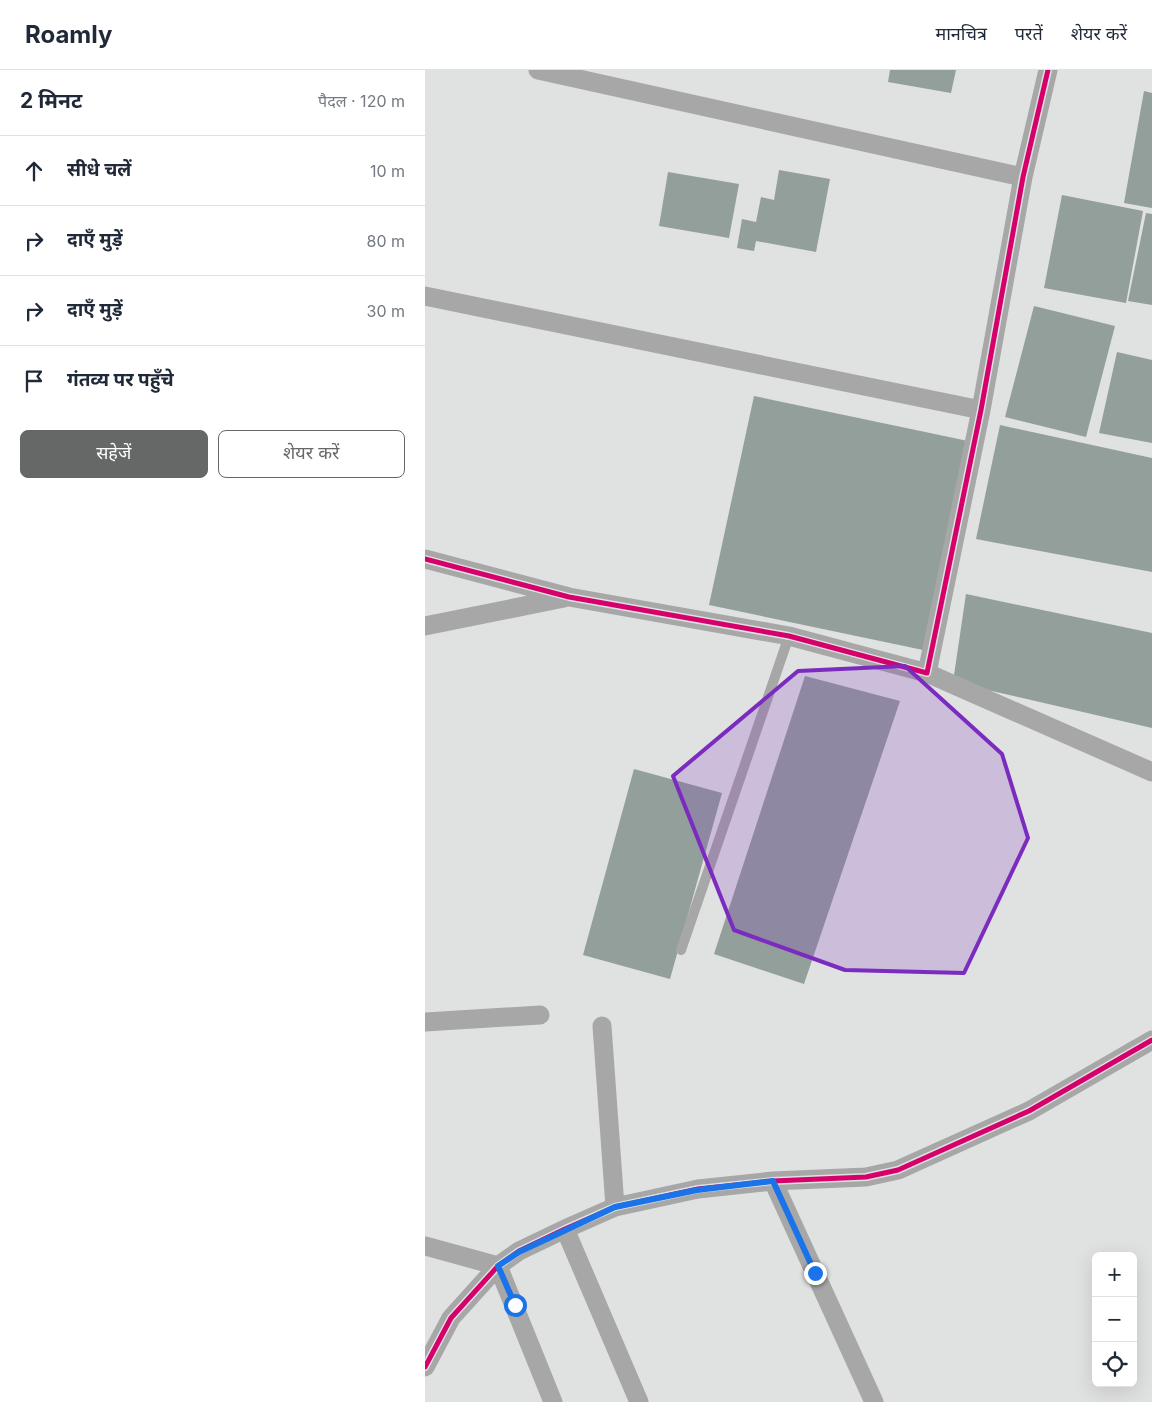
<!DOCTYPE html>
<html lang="hi">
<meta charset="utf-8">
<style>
body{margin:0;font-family:Inter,"Noto Sans Devanagari",sans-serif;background:#f2f2f3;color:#1f2937}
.controls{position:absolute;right:15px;bottom:15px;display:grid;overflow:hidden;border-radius:8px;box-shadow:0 5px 20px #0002}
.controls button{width:45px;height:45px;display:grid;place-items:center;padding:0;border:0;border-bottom:1px solid #e0e1e3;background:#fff;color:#1f2937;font:25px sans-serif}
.stop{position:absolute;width:15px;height:15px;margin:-11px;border:4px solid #1a73e8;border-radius:50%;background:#fff}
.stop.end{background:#1a73e8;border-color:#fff;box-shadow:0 1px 5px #0008}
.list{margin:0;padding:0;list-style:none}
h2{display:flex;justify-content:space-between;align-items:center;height:65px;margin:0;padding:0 20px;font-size:21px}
h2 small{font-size:16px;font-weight:400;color:#747a83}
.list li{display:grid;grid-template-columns:32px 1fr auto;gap:15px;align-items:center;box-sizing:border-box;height:70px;padding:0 20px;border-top:1px solid #e0e1e3}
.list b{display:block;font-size:19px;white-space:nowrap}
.list em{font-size:16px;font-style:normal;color:#747a83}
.actions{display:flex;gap:10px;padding:15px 20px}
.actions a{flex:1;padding:11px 0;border:1px solid #666767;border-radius:8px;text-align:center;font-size:18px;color:#666767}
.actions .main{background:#666767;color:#fff}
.icon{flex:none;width:28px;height:28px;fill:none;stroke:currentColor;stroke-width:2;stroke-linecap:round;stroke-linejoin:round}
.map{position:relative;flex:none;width:727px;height:1332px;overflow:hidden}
header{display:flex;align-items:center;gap:30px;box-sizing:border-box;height:70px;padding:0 25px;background:#fff;border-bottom:1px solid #e0e1e3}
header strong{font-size:24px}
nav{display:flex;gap:28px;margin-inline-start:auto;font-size:18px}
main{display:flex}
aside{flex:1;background:#fff}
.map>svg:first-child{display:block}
.building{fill:#939f9b}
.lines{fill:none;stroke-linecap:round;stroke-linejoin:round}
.lane{stroke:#a7a7a8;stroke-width:10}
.street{stroke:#a7a7a8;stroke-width:19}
.cycleway-casing{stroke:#dfe2e1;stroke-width:8}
.cycleway{stroke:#d6006c;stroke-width:5}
.route{stroke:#1a73e8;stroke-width:6}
.marked{fill:#7b2cbf;fill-opacity:0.2;stroke:#7b2cbf;stroke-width:4;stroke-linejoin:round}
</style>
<header>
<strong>Roamly</strong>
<nav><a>मानचित्र</a><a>परतें</a><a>शेयर करें</a></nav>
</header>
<main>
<aside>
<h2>2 मिनट<small>पैदल · 120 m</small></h2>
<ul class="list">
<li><svg class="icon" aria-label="ahead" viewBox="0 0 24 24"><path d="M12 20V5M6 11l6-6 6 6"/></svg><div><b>सीधे चलें</b></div><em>10 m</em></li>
<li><svg class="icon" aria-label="right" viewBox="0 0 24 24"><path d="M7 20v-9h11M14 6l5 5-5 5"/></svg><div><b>दाएँ मुड़ें</b></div><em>80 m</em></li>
<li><svg class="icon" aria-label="right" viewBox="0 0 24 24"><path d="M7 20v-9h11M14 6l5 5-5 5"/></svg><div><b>दाएँ मुड़ें</b></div><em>30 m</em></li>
<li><svg class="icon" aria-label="arrive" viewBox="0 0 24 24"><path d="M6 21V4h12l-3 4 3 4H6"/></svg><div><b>गंतव्य पर पहुँचे</b></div></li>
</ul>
<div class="actions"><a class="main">सहेजें</a><a>शेयर करें</a></div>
</aside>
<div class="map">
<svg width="727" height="1332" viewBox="0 0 727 1332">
<rect width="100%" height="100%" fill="#e0e1e1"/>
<!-- building -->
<path class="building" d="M 465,0 L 531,0 L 526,23 L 463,12 Z
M 719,21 L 727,23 L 727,138 L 699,133 Z
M 354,100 L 405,109 L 391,182 L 331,171 L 329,181 L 312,178 L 317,149 L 331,152 L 336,127 L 349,130 Z
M 243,102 L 314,114 L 304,168 L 234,156 Z
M 637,125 L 718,141 L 701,233 L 619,218 Z
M 721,143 L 727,144 L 727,235 L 703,231 Z
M 609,236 L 690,256 L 661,367 L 580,347 Z
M 692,282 L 727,290 L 727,373 L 674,363 Z
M 329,326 L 543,371 L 498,580 L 284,535 Z
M 575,355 L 727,388 L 727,502 L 551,469 Z
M 541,524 L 727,563 L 727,658 L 528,612 Z
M 380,606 L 475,631 L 379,914 L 289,884 Z
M 209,699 L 297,723 L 245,909 L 158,885 Z"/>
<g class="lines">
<!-- lane -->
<path class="lane" d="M 256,880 L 364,566"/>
<!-- street -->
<path class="street" d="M 113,0 L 598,107
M 0,226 L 556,340
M 0,489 L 144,527 L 364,566 L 502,603 L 556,340 L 598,107 L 623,0
M 0,556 L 139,528
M 502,603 L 727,702
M 0,952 L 115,945
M 177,956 L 190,1137
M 348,1111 L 449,1332
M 140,1159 L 214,1332
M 0,1176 L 73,1196 L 128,1332
M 0,1297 L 26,1248 L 73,1196 L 94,1181 L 140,1159 L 190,1137 L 273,1119 L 348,1111 L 441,1107 L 473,1100 L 604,1041 L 727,970"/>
<defs>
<path id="cycleway" d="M 0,489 L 144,527 L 364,566 L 502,603 L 556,340 L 598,107 L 623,0
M 0,1297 L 26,1248 L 73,1196 L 94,1181 L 140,1159 L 190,1137 L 273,1119 L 348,1111 L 441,1107 L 473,1100 L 604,1041 L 727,970"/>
</defs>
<!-- cycleway casing -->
<use href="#cycleway" class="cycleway-casing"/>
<!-- cycleway -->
<use href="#cycleway" class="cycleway"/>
</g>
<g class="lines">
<!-- route -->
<path class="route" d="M 90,1235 L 73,1196 L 94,1182 L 190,1137 L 272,1120 L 348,1111 L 390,1203"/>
</g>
<!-- marked area -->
<path class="marked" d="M 480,596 L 577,684 L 603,768 L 539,903 L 420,900 L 309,860 L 248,706 L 373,601 Z"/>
</svg>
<div class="controls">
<button>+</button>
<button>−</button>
<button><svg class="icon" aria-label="locate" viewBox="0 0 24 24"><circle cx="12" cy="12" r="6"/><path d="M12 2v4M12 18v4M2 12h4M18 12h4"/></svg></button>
</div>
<div class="stop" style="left:90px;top:1235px"></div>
<div class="stop end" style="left:390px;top:1203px"></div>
</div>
</main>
